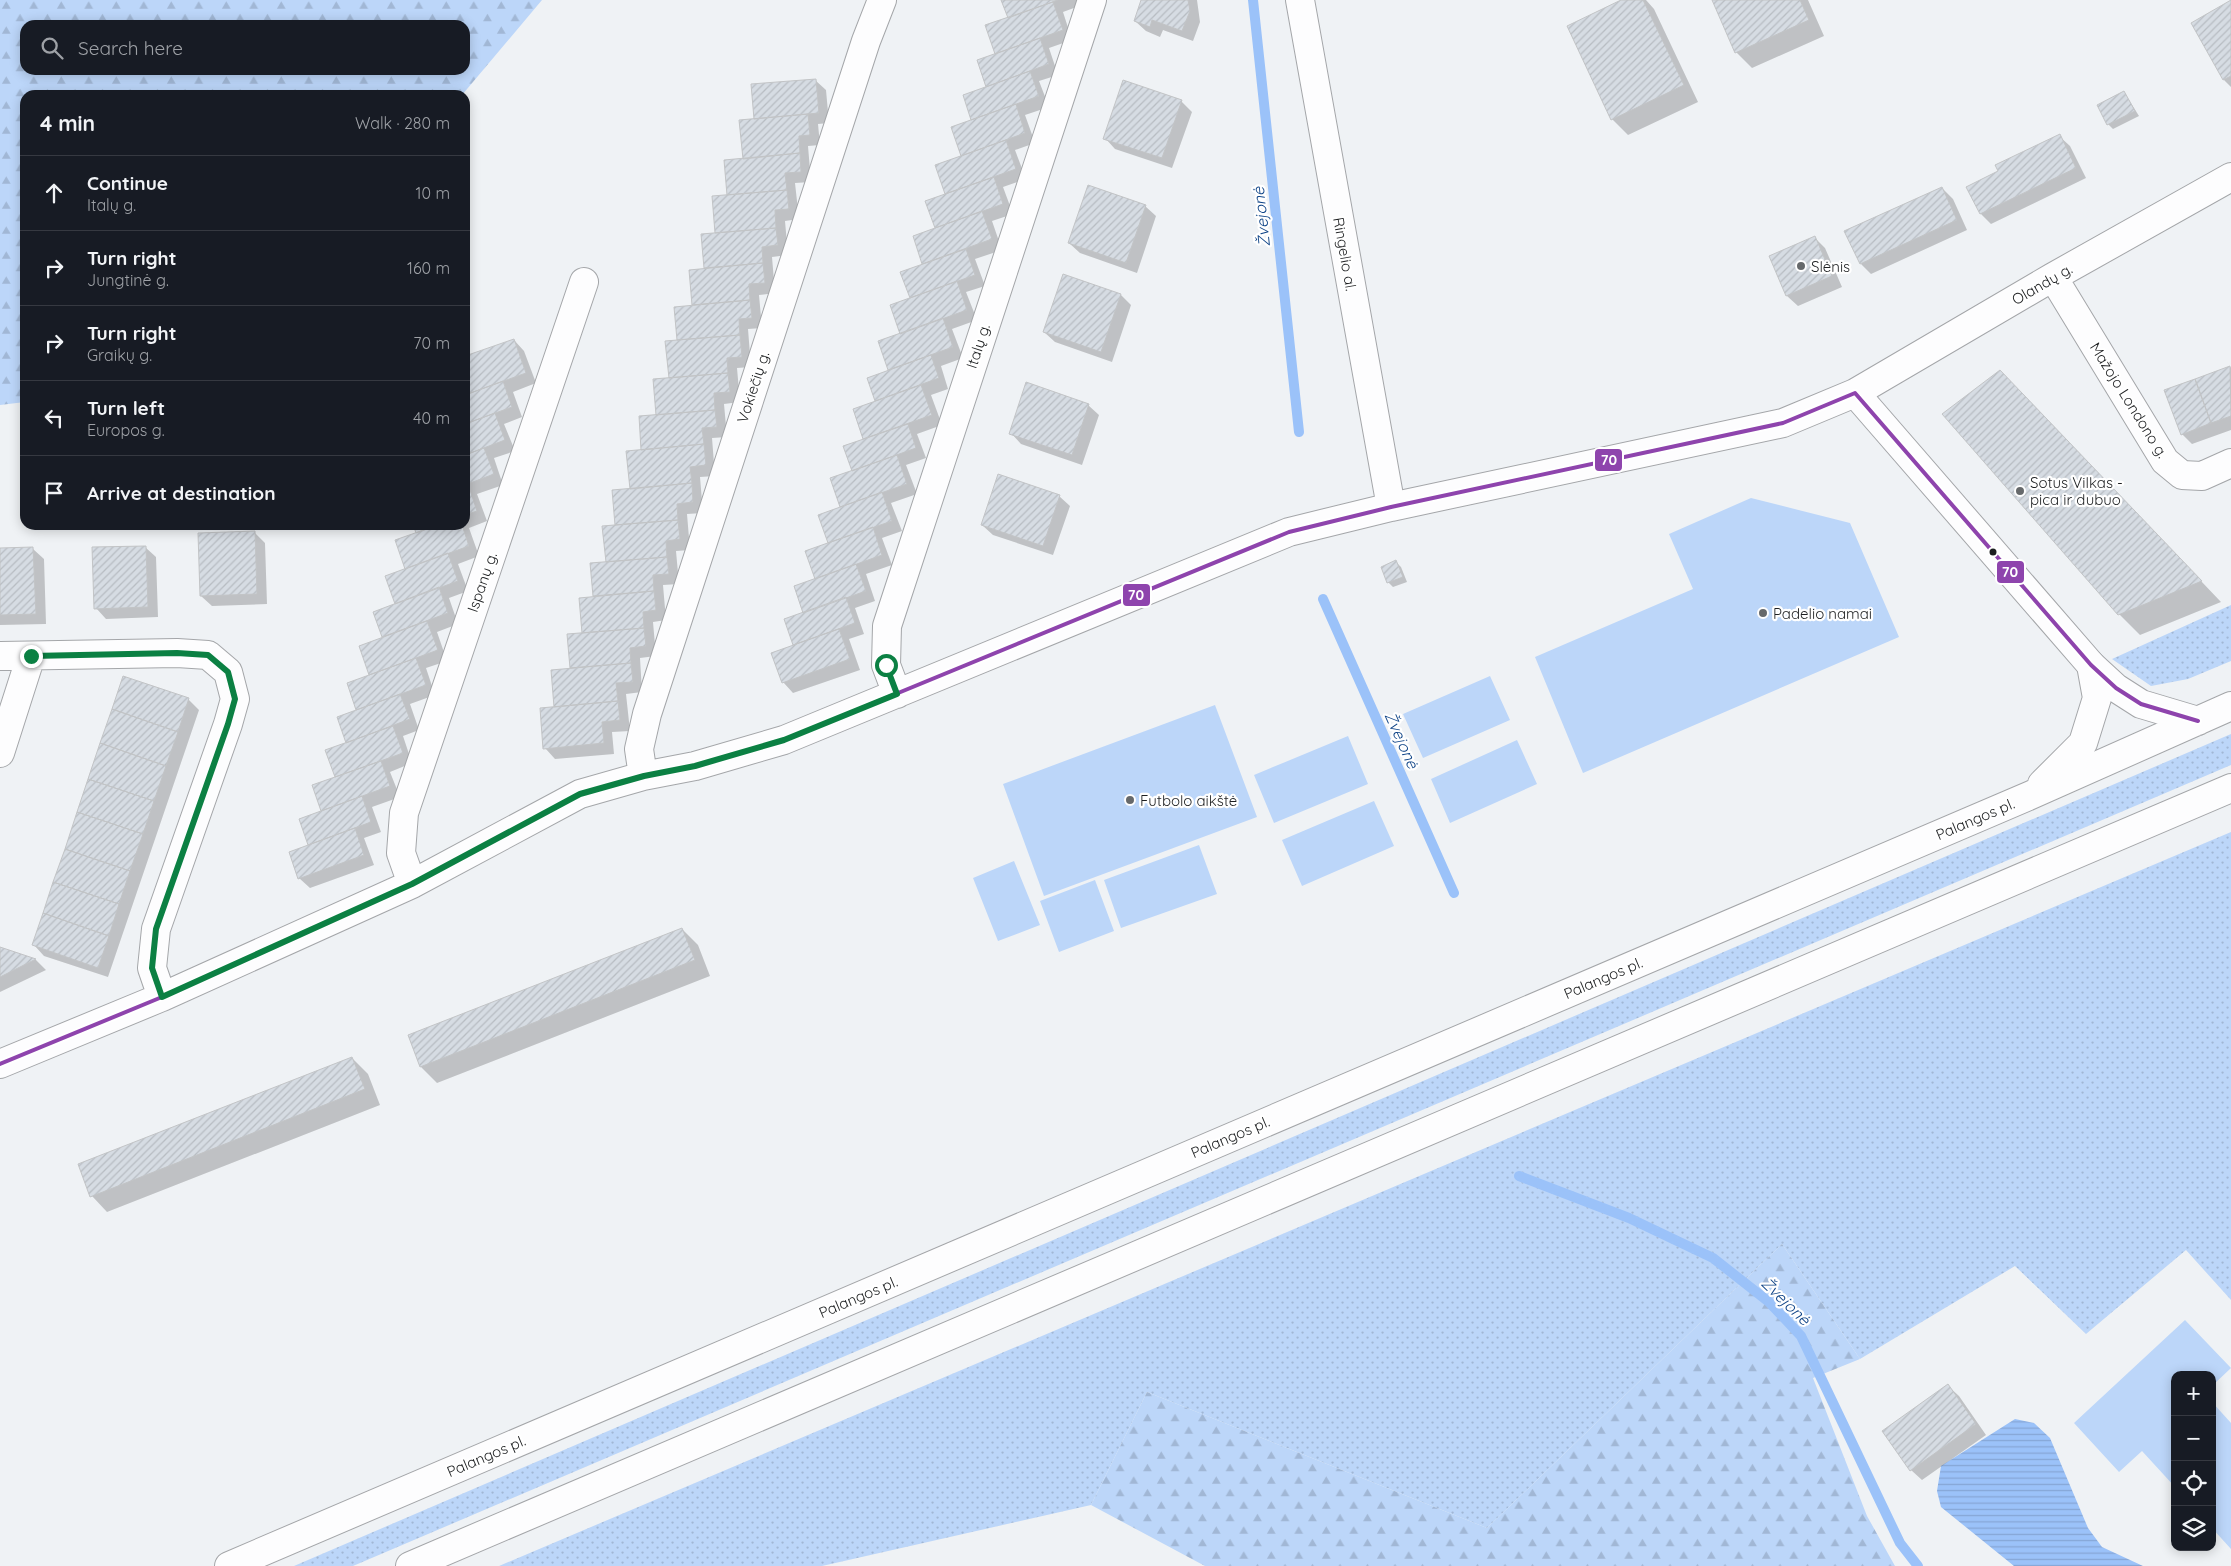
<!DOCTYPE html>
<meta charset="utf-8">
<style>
body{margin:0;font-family:Quicksand,sans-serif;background:#20242c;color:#f1f3f6}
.controls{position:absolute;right:15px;bottom:15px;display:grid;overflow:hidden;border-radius:10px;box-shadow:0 2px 12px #0003}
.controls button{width:45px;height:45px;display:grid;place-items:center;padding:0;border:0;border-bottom:1px solid #363941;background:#171b24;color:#f1f3f6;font:25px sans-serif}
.stop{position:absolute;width:15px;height:15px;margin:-11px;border:4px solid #0b8043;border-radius:50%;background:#fff}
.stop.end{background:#0b8043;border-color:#fff;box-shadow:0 1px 5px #0008}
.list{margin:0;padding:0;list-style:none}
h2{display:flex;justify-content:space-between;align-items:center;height:65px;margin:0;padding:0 20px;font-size:21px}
h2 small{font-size:16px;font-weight:400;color:#9ea1a6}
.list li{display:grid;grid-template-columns:32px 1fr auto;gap:15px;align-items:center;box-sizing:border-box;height:75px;padding:0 20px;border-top:1px solid #363941}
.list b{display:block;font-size:19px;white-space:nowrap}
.list p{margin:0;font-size:16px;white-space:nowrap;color:#9ea1a6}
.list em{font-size:16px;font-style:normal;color:#9ea1a6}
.icon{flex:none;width:28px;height:28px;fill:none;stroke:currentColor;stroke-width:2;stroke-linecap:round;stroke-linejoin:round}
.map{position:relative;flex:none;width:2231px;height:1566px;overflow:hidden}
.search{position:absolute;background:#171b24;box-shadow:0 2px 12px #0003;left:20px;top:20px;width:450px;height:55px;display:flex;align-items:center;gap:12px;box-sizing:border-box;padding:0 18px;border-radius:15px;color:#9ea1a6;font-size:19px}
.panel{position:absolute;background:#171b24;box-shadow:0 2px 12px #0003;left:20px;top:90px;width:450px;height:440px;border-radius:15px}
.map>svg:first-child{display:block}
.grass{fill:url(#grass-dots)}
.forest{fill:url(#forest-firs);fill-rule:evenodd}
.park{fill:#bcd6f9}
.water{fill:url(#water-rules)}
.shadow{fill:#0003}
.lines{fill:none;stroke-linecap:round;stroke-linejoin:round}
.stream{stroke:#9bc2f9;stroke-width:10}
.building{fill:url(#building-hatch);stroke:#c2c4c6}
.street-casing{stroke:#a4a6a9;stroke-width:30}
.highway-casing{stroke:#a4a6a9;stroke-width:30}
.street{stroke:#fdfdfe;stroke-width:28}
.highway{stroke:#fdfdfe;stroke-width:28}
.bus-1-casing{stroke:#fff;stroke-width:8}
.bus-1{stroke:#8e44ad;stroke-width:4}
.route{stroke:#0b8043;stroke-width:6}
.poi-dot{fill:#66696b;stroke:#fff;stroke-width:2}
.bus-dot{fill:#1d1f21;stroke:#fff;stroke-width:2}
.labels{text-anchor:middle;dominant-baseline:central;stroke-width:4.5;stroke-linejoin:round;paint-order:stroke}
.street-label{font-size:15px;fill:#1d1f21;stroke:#fff}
.poi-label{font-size:15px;fill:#1d1f21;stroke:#fff;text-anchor:start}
.water-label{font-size:16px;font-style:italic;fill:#0f4487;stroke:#fff}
.line-badge{stroke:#fff;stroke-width:2}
.badge-label{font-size:14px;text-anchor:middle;font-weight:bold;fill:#fff}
</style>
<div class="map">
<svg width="2231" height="1566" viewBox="0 0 2231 1566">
<defs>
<pattern id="grass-dots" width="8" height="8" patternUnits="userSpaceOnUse" patternTransform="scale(1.25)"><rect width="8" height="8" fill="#bcd6f9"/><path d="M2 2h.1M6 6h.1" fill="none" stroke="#a1b7d5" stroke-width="1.8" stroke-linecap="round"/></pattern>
<pattern id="forest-firs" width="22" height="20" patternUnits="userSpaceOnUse" patternTransform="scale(1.25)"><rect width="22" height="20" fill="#bcd6f9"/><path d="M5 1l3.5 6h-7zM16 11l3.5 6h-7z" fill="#a1b7d5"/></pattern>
<pattern id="water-rules" width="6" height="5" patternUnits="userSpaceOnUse" patternTransform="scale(1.25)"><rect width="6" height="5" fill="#9bc2f9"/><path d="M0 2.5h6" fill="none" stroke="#85a6d5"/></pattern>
<pattern id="building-hatch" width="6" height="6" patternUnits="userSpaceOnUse" patternTransform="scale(1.25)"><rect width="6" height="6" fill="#d6dce3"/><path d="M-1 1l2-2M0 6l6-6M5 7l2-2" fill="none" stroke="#b7bcc2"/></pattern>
</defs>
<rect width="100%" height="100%" fill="#eff2f5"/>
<!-- grass -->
<path class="grass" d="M 2231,605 L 2231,661 L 2188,679 L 2151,686 L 2112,659 Z
M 2231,734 L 2231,765 L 353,1566 L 294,1566 Z
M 2231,832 L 2231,1300 L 2186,1250 L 2086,1334 L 2015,1266 L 1860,1359 L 1782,1244 L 1487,1528 L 1147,1392 L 1091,1505 L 822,1566 L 499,1566 Z"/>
<!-- forest -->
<path class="forest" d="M 0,0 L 542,0 L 462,95 L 25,95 L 25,402 L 0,405 ZM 25,25 L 465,25 L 465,70 L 25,70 Z
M 1782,1244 L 1860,1359 L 1813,1378 L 1867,1516 L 1895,1566 L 1205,1566 L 1091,1505 L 1147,1392 L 1487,1528 Z"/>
<!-- park -->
<path class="park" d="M 1751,498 L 1850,523 L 1899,637 L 1583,773 L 1535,657 L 1693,589 L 1669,534 Z
M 1490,676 L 1510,720 L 1423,758 L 1403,714 Z
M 1215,705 L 1257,817 L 1044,896 L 1003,784 Z
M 1348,736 L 1368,784 L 1274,823 L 1254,775 Z
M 1517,740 L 1537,784 L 1450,823 L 1431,779 Z
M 1374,801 L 1394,846 L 1302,886 L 1282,840 Z
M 1199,845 L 1217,894 L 1121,928 L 1104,880 Z
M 1014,861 L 1040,925 L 998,941 L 973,878 Z
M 1095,880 L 1114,931 L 1059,952 L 1040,901 Z
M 2185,1320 L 2231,1368 L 2212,1386 L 2212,1375 L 2175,1375 L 2175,1487 L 2142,1451 L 2119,1472 L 2074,1423 Z
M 2212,1402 L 2231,1423 L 2231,1549 L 2212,1528 Z"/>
<!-- water -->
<path class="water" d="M 2015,1419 L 2034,1423 L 2050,1438 L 2088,1528 L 2102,1547 L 2143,1566 L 2014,1566 L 1941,1507 L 1937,1491 L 1941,1466 Z"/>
<!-- shadow -->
<path class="shadow" d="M 1003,0 L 1080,0 L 1082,5 L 1063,12 L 1072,40 L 1049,48 L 1058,75 L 1039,81 L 1049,107 L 1025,115 L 1035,143 L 1015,150 L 1026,179 L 1003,187 L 1013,214 L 992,221 L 1002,250 L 975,259 L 985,286 L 966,292 L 977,320 L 952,329 L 963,358 L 941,366 L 948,389 L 931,395 L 942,425 L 917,434 L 926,458 L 906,465 L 917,494 L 891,503 L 902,531 L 882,538 L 892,565 L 866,574 L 875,601 L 855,608 L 864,634 L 849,639 L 860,670 L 793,693 L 783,682 L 795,646 L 785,620 L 804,614 L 830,544 L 841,508 L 831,479 L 853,471 L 865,440 L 854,410 L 876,402 L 868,378 L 890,371 L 880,342 L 901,334 L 924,265 L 914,237 L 936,229 L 927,202 L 947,195 L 937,165 L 963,156 L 1009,18 Z
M 1143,0 L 1197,0 L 1200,22 L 1193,41 L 1163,30 L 1160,37 L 1146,31 L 1135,21 Z
M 1623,0 L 1646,0 L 1654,9 L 1698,102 L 1628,135 L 1612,119 Z
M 1713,0 L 1808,0 L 1824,36 L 1752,68 L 1736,52 Z
M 2231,2 L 2231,87 L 2224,80 L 2192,23 Z
M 815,80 L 826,90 L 829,123 L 818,124 L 820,145 L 808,146 L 811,182 L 795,183 L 799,219 L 785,221 L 788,255 L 772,257 L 775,293 L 759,295 L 762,328 L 748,329 L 751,367 L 737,368 L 740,402 L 724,404 L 727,437 L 712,438 L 715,476 L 700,477 L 703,513 L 687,514 L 690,550 L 676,551 L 679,584 L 663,585 L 666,620 L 653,622 L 656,656 L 640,658 L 642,692 L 626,694 L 630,731 L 612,732 L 614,754 L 555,759 L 545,748 L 555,708 L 571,670 L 568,635 L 584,634 L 594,598 L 592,565 L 607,563 L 616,527 L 670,379 L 679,341 L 675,308 L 694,306 L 690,271 L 705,269 L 703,235 L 716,234 L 729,196 L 744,160 L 756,120 Z
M 2124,92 L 2139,116 L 2113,129 L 2108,124 Z
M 1181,101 L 1192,112 L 1172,168 L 1115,149 L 1105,138 Z
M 2059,136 L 2070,146 L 2086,178 L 1991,224 L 1981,214 L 1968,187 L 2000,172 Z
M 1942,188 L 1953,199 L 1967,230 L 1871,274 L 1861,264 Z
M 1145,206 L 1156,216 L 1137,273 L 1080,253 L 1069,243 Z
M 1814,237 L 1825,248 L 1842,287 L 1798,306 L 1787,296 L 1771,257 Z
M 1064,275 L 1121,295 L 1131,305 L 1112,362 L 1055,342 L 1044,332 Z
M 514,340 L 524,351 L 536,383 L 513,392 L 522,417 L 504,424 L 515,451 L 494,458 L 503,485 L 477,494 L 487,521 L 469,528 L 479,556 L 458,564 L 468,591 L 449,598 L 458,624 L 437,632 L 447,661 L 426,668 L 435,695 L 410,704 L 419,730 L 403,736 L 412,763 L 390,772 L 400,797 L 372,807 L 381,832 L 364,838 L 374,865 L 310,888 L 299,878 L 310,845 L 301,820 L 323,812 L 336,778 L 327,751 L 348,743 L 358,710 L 348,684 L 371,676 L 361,647 L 384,638 L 375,612 L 396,604 L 418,534 L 415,525 L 465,525 L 465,358 Z
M 2231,367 L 2231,430 L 2192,444 L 2182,434 L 2166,391 Z
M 2021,392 L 2221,602 L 2140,635 L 2119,614 Z
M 1088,405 L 1099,415 L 1082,465 L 1021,444 L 1011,433 Z
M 1059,496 L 1070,506 L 1053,555 L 993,535 L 982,525 Z
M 254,532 L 265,543 L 267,604 L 212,606 L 201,596 Z
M 145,547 L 156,557 L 158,617 L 106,619 L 96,608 Z
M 33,549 L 44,559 L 46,624 L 0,625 L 0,550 Z
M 1396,562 L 1401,567 L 1407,582 L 1393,587 L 1388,582 Z
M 188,699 L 199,710 L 108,977 L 44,956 L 34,945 Z
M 682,929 L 698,945 L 710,976 L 437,1083 L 421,1067 L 409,1036 Z
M 0,949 L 36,960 L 46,970 L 0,992 Z
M 352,1058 L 368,1074 L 380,1105 L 107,1212 L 92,1196 Z
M 1948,1386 L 1959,1396 L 1986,1435 L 1922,1480 L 1911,1470 L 1884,1431 Z"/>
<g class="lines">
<!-- stream -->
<path class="stream" d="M 1253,0 L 1299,432
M 1323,599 L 1454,893
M 1519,1176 L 1629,1218 L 1713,1258 L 1769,1302 L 1801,1336 L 1900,1543 L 1918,1566"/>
</g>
<!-- building -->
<path class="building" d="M 1001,0 L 1058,0 L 1008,18 Z
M 1141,0 L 1188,0 L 1190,11 L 1182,31 L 1152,20 L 1150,27 L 1134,21 Z
M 1621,0 L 1643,0 L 1684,85 L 1611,120 L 1567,26 Z
M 1712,0 L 1800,0 L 1809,20 L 1735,53 Z
M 2231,0 L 2231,76 L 2223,80 L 2191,23 Z
M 1053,2 L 1063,30 L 995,54 L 985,25 Z
M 1040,38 L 1049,64 L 986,87 L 977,60 Z
M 1030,71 L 1039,96 L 971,120 L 963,95 Z
M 816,79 L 819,113 L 754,119 L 751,84 Z
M 1123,80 L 1182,100 L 1162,158 L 1103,139 Z
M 2124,91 L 2135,111 L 2107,125 L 2097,105 Z
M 1016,104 L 1025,133 L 961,156 L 951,127 Z
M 808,114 L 810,135 L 799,136 L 800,153 L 743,159 L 739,120 Z
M 2060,134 L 2076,168 L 1980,214 L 1966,187 L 1998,171 L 1995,165 Z
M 1006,140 L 1016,169 L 945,194 L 935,165 Z
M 800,153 L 801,172 L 785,173 L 787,190 L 727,195 L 724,160 Z
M 994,177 L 1003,204 L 935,228 L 925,201 Z
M 1088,185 L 1146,205 L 1126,263 L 1068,243 Z
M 1942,187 L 1957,220 L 1860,264 L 1844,231 Z
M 787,190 L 789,209 L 775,210 L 776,228 L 715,233 L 712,196 Z
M 982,211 L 992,239 L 922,264 L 913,236 Z
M 776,228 L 778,245 L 762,247 L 763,263 L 704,268 L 701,234 Z
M 1815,236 L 1832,276 L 1786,296 L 1769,256 Z
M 966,249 L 975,275 L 910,298 L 900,272 Z
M 763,263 L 765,283 L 749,284 L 750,300 L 692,305 L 689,270 Z
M 1063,274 L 1121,294 L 1101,352 L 1043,332 Z
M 957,281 L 967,310 L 900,334 L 890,305 Z
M 750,300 L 752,318 L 739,319 L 740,335 L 677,340 L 674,307 Z
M 943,318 L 953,347 L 888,370 L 878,341 Z
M 740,335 L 742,357 L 727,358 L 728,373 L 669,378 L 665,341 Z
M 514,339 L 526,373 L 465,395 L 465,356 Z
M 931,355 L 939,378 L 875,401 L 867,378 Z
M 2230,366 L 2231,416 L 2211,423 L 2195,379 Z
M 2000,370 L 2202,581 L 2118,615 L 1942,414 Z
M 728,373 L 730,392 L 714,393 L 715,410 L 656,415 L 653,379 Z
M 2195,379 L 2211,423 L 2181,435 L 2164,390 Z
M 503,381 L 512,407 L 465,424 L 465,395 Z
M 1026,382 L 1089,404 L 1072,455 L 1009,434 Z
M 921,385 L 932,415 L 863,439 L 853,409 Z
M 715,410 L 717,427 L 702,428 L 704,444 L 641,450 L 639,416 Z
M 495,413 L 505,440 L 465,455 L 465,424 Z
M 908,424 L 916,448 L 852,471 L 843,446 Z
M 704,444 L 706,465 L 690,467 L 692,483 L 630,489 L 626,451 Z
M 484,448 L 494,474 L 465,485 L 465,455 Z
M 897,455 L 907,484 L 840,507 L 830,478 Z
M 998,474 L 1060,495 L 1043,546 L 981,525 Z
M 692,483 L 693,502 L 677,504 L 678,520 L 615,525 L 612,490 Z
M 468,484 L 477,511 L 465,515 L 465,485 Z
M 882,492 L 892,521 L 828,543 L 818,515 Z
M 678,520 L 680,539 L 666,541 L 667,557 L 606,562 L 602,526 Z
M 413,525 L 438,525 L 416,533 Z
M 438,525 L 462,525 L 469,546 L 405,569 L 395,540 Z
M 873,527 L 882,555 L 815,579 L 805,551 Z
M 255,531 L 257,594 L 200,596 L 198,533 Z
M 146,546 L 148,607 L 94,609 L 92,547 Z
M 33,547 L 36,614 L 0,615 L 0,548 Z
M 448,553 L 458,581 L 395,604 L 385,576 Z
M 667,557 L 669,574 L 653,575 L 654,591 L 593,596 L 590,563 Z
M 1396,560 L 1403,577 L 1387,583 L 1381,567 Z
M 856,564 L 866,591 L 803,613 L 794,586 Z
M 439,587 L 448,613 L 382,637 L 373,612 Z
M 654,591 L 656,610 L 643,612 L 644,628 L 582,633 L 579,598 Z
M 846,597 L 855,623 L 793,645 L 784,619 Z
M 427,621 L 438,650 L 369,675 L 359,646 Z
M 644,628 L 646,646 L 630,648 L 631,663 L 570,668 L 567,634 Z
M 839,629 L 850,659 L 782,683 L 771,653 Z
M 416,658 L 426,685 L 356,710 L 347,683 Z
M 631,663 L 633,682 L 616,683 L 618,701 L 554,707 L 551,670 Z
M 123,676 L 189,698 L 178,732 L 112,709 Z
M 400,694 L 410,719 L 346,743 L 337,717 Z
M 618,701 L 620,720 L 602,722 L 604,743 L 543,749 L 540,708 Z
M 112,709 L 178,732 L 166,766 L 100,743 Z
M 393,726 L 403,753 L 335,777 L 325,750 Z
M 100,743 L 166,766 L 154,801 L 88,779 Z
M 381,761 L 390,786 L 321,811 L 312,785 Z
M 88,779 L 154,801 L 143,834 L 77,812 Z
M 362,796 L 371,822 L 308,845 L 299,819 Z
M 77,812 L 143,834 L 130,871 L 65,849 Z
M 355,828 L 364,855 L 298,879 L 289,852 Z
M 65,849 L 130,871 L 119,904 L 53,882 Z
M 53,882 L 119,904 L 109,936 L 43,913 Z
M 43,913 L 109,936 L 98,968 L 32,945 Z
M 682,928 L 695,960 L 420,1067 L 408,1035 Z
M 0,947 L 36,959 L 0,977 Z
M 352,1057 L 365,1089 L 90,1197 L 78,1164 Z
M 1948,1384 L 1976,1424 L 1910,1471 L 1882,1431 Z"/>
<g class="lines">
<defs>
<path id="street" d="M 1300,0 L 1391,507
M 2053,277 L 2165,461 L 2182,475 L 2202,476 L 2231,463
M 1855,393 L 2053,277 L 2231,177
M 0,656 L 177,653 L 208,655 L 228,672 L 235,699 L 228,724 L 156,929 L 152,968 L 162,997
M 897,694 L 886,665 L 887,626 L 1092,0
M 0,753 L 31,656
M 643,776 L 639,749 L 647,714 L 866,41 L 882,0
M 412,884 L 401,853 L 404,813 L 584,282
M 0,1064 L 162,997 L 412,884 L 580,794 L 643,776 L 695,766 L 784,740 L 1289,532 L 1391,507 L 1783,423 L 1855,393 L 2091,665"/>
<path id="highway" d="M 2091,665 L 2116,688 L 2141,704 L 2198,721
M 2042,784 L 2083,743 L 2097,698 L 2091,665
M 229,1566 L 2031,795 L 2231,706
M 410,1566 L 2231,788"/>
</defs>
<!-- street casing -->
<use href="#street" class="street-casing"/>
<!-- highway casing -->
<use href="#highway" class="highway-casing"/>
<!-- street -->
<use href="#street" class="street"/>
<!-- highway -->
<use href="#highway" class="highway"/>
<defs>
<path id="bus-1" d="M 0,1064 L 162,997 L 412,884 L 580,794 L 643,776 L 695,766 L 784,740 L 1289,532 L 1391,507 L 1783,423 L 1855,393 L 2091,665 L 2116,688 L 2141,704 L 2198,721"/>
</defs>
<!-- bus-1 casing -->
<use href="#bus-1" class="bus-1-casing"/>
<!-- bus-1 -->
<use href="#bus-1" class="bus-1"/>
</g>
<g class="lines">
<!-- route -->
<path class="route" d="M 31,656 L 177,653 L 208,655 L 228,672 L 235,699 L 228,724 L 156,929 L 152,968 L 162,997 L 412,884 L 580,794 L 644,776 L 695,766 L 784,740 L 897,694 L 886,665"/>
</g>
<!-- markers -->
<g class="poi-dot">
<circle cx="1801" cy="266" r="5"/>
<circle cx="2020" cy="491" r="5"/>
<circle cx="1763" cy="613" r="5"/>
<circle cx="1130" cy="800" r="5"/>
</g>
<circle class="bus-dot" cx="1993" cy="552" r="4.5"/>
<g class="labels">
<!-- street labels -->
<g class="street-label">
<text transform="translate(1345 254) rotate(80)">Ringelio al.</text>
<text transform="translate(2042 284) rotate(-30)">Olandų g.</text>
<text transform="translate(978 346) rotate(-72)">Italų g.</text>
<text transform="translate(753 387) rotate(-72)">Vokiečių g.</text>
<text transform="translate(2129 400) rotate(58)">Mažojo Londono g.</text>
<text transform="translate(482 582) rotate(-71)">Ispanų g.</text>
<text transform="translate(1975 819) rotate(-23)">Palangos pl.</text>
<text transform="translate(1603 978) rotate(-23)">Palangos pl.</text>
<text transform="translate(1230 1137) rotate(-23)">Palangos pl.</text>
<text transform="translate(858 1297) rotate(-23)">Palangos pl.</text>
<text transform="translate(486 1456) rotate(-23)">Palangos pl.</text>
</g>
<!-- poi labels -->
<g class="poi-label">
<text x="1811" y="266">Slėnis</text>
<text x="2030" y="482">Sotus Vilkas -<tspan x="2030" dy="17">pica ir dubuo</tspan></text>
<text x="1773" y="613">Padelio namai</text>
<text x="1140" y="800">Futbolo aikštė</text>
</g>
<!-- water labels -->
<g class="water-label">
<text transform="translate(1261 217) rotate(-96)">Žvejonė</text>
<text transform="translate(1402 740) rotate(66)">Žvejonė</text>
<text transform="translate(1786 1301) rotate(44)">Žvejonė</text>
</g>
</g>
<g class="line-badge">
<rect x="1594" y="448" width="29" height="24" rx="5" fill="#8e44ad"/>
<rect x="1996" y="560" width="29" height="24" rx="5" fill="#8e44ad"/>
<rect x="1122" y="583" width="29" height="24" rx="5" fill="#8e44ad"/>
</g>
<g class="badge-label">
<text x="1609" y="465">70</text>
<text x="2010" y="577">70</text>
<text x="1136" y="600">70</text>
</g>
</svg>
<div class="controls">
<button>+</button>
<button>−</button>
<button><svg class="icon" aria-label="locate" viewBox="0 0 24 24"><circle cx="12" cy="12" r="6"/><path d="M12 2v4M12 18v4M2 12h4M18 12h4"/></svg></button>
<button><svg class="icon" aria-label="layers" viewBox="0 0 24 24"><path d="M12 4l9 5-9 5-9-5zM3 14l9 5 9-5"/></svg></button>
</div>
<div class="stop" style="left:886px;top:665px"></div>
<div class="stop end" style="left:31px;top:656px"></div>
<div class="search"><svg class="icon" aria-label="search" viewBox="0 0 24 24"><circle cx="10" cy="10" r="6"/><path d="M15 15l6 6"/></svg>Search here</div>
<section class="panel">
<h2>4 min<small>Walk · 280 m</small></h2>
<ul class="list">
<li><svg class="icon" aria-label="ahead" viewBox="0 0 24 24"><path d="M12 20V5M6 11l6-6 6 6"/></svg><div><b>Continue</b><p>Italų g.</p></div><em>10 m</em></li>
<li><svg class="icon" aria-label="right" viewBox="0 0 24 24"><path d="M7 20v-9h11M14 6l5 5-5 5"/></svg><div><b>Turn right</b><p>Jungtinė g.</p></div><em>160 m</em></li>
<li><svg class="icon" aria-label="right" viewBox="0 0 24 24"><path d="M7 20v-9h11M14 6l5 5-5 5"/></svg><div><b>Turn right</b><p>Graikų g.</p></div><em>70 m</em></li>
<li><svg class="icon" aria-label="left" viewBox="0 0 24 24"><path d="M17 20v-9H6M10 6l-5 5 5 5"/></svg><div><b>Turn left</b><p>Europos g.</p></div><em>40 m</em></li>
<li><svg class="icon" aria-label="arrive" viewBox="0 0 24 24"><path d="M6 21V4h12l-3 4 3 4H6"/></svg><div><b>Arrive at destination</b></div></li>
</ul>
</section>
</div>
